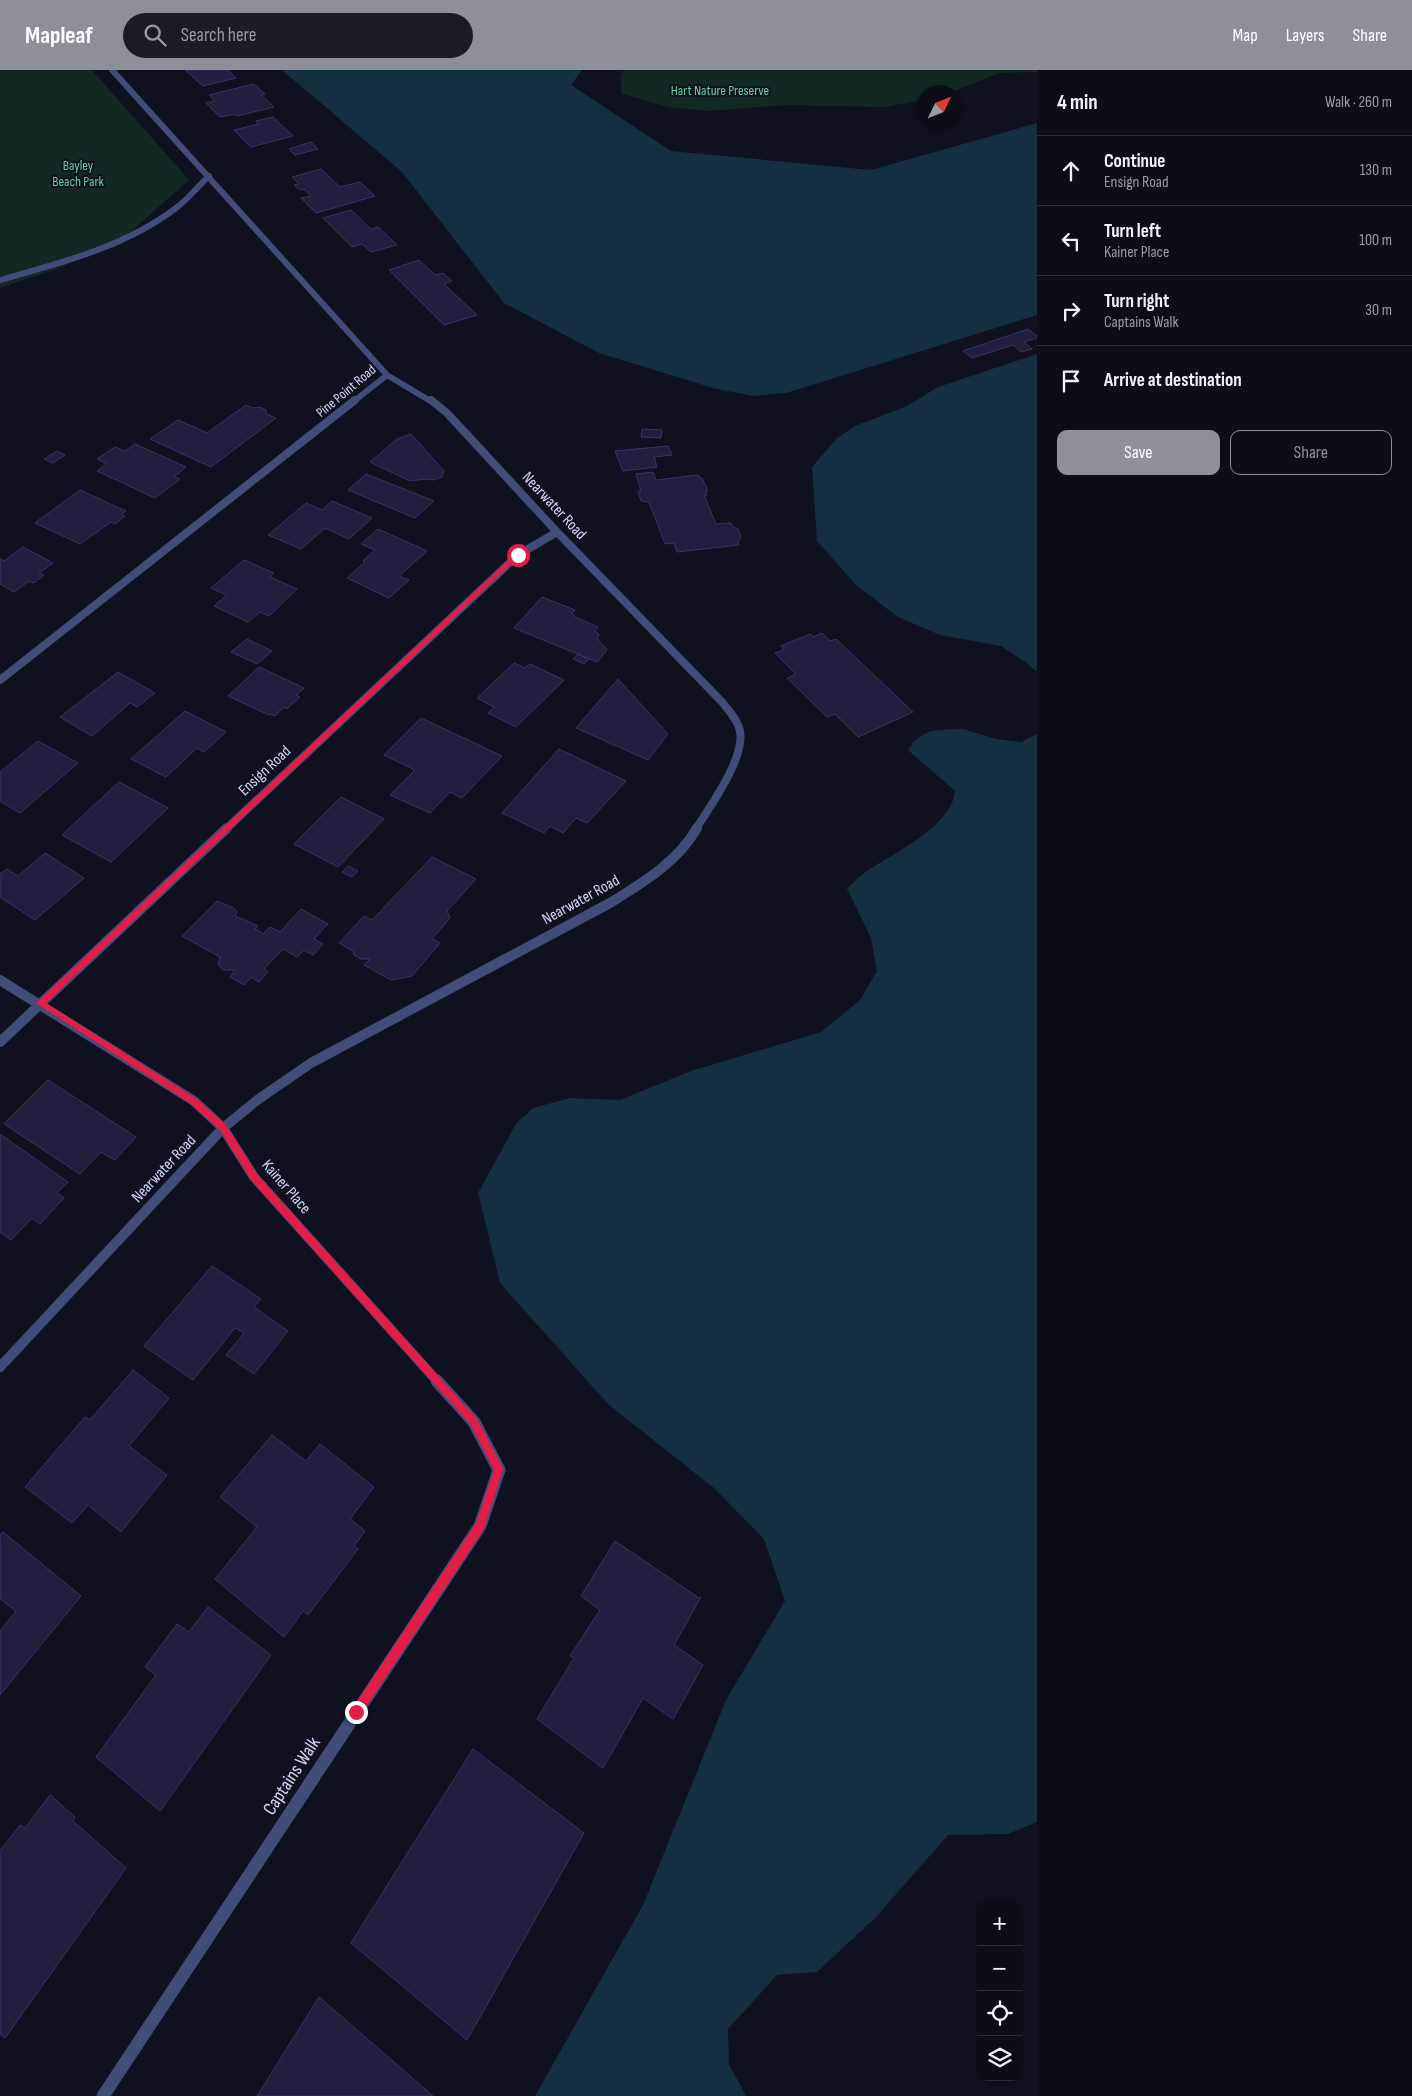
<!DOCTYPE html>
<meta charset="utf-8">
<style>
body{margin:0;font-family:"Sofia Sans Condensed",sans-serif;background:#1a1b24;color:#f1f3f6}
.controls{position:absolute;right:15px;bottom:15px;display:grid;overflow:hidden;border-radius:10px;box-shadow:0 1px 4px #0004}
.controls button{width:45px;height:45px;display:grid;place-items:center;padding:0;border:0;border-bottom:1px solid #2c2d36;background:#0c0d17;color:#f1f3f6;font:25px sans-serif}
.compass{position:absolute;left:917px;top:15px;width:45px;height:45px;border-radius:50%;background:#0c0d17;box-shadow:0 1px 4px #0004;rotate:47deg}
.stop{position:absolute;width:15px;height:15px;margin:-11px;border:4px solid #e11d48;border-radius:50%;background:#fff}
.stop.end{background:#e11d48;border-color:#fff;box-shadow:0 1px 5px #0008}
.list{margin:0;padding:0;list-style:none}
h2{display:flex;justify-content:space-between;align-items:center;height:65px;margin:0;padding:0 20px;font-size:21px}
h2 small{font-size:16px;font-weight:400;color:#9a9ca1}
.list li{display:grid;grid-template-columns:32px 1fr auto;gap:15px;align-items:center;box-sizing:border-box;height:70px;padding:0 20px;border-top:1px solid #2c2d36}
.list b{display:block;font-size:19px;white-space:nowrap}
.list p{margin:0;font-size:16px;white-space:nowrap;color:#9a9ca1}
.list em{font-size:16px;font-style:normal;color:#9a9ca1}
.actions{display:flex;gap:10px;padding:15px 20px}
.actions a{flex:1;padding:11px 0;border:1px solid #8c9099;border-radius:10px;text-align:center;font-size:18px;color:#8c9099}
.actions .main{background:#8c9099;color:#fff}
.icon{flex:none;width:28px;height:28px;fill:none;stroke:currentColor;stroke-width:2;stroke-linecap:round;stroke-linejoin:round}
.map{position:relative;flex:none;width:1037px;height:2026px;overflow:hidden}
header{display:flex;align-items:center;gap:30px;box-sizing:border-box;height:70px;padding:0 25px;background:#8c9099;color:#fff}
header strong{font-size:24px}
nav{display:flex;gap:28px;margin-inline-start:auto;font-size:18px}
.search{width:350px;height:45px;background:#1a1b24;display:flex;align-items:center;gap:12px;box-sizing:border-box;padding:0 18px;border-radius:28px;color:#9a9ca1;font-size:19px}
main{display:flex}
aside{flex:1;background:#0c0d17}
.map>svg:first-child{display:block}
.green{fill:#132822}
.water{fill:#142f3f}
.building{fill:#1e1f3d;stroke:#333666}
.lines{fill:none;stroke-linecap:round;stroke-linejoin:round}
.service{stroke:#414c78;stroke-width:6}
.minor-far3{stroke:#414c78;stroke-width:6}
.minor-far2{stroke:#414c78;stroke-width:8}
.minor-far1{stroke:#414c78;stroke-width:10}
.minor{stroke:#414c78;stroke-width:13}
.route{fill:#e11d48}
.labels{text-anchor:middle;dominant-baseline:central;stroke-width:4;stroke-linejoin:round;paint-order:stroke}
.far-park-label{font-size:14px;fill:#6acf9d;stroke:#10111f}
.far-street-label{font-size:14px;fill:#d3d8f9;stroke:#10111f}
.street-label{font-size:16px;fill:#d3d8f9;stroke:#10111f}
.near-street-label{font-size:19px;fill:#d3d8f9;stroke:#10111f}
</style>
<header>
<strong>Mapleaf</strong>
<div class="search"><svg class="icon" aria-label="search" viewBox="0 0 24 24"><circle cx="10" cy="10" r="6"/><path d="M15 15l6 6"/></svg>Search here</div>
<nav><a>Map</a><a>Layers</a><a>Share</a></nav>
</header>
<main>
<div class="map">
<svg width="1037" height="2026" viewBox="0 0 1037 2026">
<rect width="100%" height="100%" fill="#10111f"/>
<!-- green -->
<path class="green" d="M 0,0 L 92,0 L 189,110 L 125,167 L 60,198 L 0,218 Z
M 624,0 L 1037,0 L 1037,2 L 999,3 L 952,22 L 924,22 L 924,30 L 884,37 L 786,35 L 708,41 L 668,37 L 622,24 L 620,6 Z"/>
<!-- water -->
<path class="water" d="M 282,0 L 582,0 L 571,15 L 671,81 L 871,100 L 1037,53 L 1037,245 L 786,323 L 753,326 L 713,318 L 599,283 L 504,233 L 402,102 Z
M 1037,284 L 1037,602 L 1025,592 L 1001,576 L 940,565 L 898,547 L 856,515 L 817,471 L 812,397 L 836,369 L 855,356 L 907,336 L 938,317 Z
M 963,659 L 996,669 L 1021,672 L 1037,664 L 1037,1752 L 1008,1764 L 948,1765 L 876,1847 L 817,1902 L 777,1905 L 728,1959 L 729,1994 L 746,2026 L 535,2026 L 643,1835 L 726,1630 L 785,1531 L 764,1469 L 714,1418 L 609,1335 L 500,1213 L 478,1123 L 516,1054 L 533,1038 L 570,1028 L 620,1030 L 691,1001 L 821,962 L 860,930 L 877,901 L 871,868 L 847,819 C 852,814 858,808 864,803 C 890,785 952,757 955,721 L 908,680 C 922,657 939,660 963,659 Z"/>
<!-- building -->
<path class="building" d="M 185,0 L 228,0 L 236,8 L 203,16 Z
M 254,14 L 265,24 L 261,25 L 274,37 L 237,46 L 235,44 L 220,47 L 206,33 L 215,31 L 209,25 Z
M 273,47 L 293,66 L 251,77 L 234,60 L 259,54 L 256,51 Z
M 311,72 L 318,79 L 295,85 L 289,79 Z
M 321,99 L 340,117 L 360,112 L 375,126 L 316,143 L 301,128 L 311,126 L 304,119 L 300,120 L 294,115 L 299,114 L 292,107 Z
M 351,140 L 371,159 L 378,157 L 397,175 L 371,182 L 362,174 L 352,177 L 323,148 Z
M 419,190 L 435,205 L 443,203 L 452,211 L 444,214 L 477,245 L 444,255 L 389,200 Z
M 1028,259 L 1037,266 L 1037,268 L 1024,272 L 1032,279 L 1021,282 L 1013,275 L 972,288 L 963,281 Z
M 246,335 L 253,338 L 260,337 L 266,340 L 266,344 L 276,348 L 211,397 L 150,369 L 178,350 L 207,363 Z
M 642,359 L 662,360 L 661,368 L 641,367 Z
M 411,364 L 444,401 L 442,407 L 433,410 L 426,409 L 410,411 L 370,392 L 397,369 Z
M 135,374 L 186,397 L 174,407 L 180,409 L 155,428 L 97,401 L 107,394 L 97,389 L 115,377 L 125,381 Z
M 668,376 L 672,385 L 654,387 L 657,397 L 623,401 L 615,381 Z
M 57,381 L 65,385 L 53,393 L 44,389 Z
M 653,402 L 656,410 L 698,405 L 700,408 L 702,408 L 708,421 L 705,421 L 707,425 L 704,425 L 716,454 L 731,453 L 732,456 L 738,459 L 741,467 L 738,471 L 739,475 L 677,482 L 674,473 L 665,474 L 649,432 L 641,431 L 638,421 L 641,421 L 636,404 Z
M 366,404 L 434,431 L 415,448 L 348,420 Z
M 80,420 L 126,441 L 121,444 L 125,446 L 115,454 L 111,452 L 80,474 L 35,453 Z
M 332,431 L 372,448 L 349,469 L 325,458 L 301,479 L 268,465 L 306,433 L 322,440 Z
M 378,459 L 427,481 L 399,506 L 409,510 L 389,528 L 347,508 L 365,492 L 363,491 L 375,480 L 361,474 Z
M 23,477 L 53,493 L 39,503 L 44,505 L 34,513 L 29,511 L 14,522 L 0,514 L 0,489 L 4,491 Z
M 244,490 L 274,503 L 270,507 L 297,519 L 269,546 L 260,542 L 248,552 L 214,536 L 227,525 L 211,518 Z
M 542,527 L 575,540 L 572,543 L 575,547 L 598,557 L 595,561 L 599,565 L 597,568 L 607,580 L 597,592 L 514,558 Z
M 822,563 L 830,571 L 836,569 L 913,642 L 858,667 L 835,644 L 827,647 L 787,608 L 796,604 L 775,583 L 784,580 L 781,576 L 810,564 L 813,567 Z
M 247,569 L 272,581 L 257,594 L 231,582 Z
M 578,584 L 589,589 L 584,594 L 573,589 Z
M 514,593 L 525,598 L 530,594 L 564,610 L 516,657 L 488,643 L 494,637 L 477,628 Z
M 259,597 L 304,618 L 296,625 L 300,627 L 287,639 L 284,637 L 275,646 L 270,644 L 269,645 L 228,626 Z
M 118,602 L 155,623 L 137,637 L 130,633 L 92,666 L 60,647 Z
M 618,609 L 668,664 L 648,690 L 576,658 Z
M 185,641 L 226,662 L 204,682 L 197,678 L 166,707 L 131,689 Z
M 421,648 L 502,686 L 462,728 L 450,722 L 430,743 L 390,725 L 415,700 L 384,685 Z
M 38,671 L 78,693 L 20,743 L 0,731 L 0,702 Z
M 559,679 L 626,711 L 587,753 L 576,748 L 563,763 L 550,756 L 544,763 L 502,743 Z
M 119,712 L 168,738 L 111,792 L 62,765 Z
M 341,727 L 384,749 L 338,797 L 294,774 Z
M 45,783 L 84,808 L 35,850 L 0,827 L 0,804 L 7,799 L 18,806 Z
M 432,787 L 476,809 L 447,841 L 450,848 L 432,869 L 440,873 L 412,906 L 391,910 L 364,895 L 370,889 L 361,889 L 354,885 L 353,881 L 339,873 L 364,846 L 372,850 Z
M 348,796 L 358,801 L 352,807 L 342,802 Z
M 217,831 L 234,838 L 237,842 L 235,846 L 258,856 L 255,859 L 263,864 L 270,857 L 280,862 L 301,839 L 328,854 L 314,869 L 323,874 L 313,885 L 304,880 L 297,887 L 283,879 L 264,899 L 268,902 L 259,912 L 251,907 L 244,915 L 230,907 L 235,900 L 223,900 L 218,894 L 220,887 L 182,866 Z
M 48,1010 L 136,1067 L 115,1090 L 101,1082 L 80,1104 L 4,1054 Z
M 0,1064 L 68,1112 L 57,1123 L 64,1128 L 40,1154 L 32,1148 L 11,1170 L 0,1162 Z
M 212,1196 L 261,1229 L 254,1237 L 288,1261 L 254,1304 L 226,1285 L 244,1263 L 235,1258 L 193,1310 L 144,1276 Z
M 133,1300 L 169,1328 L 129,1376 L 167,1405 L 121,1462 L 88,1435 L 72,1453 L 25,1417 L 85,1347 L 90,1350 Z
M 272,1365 L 306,1391 L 320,1374 L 374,1417 L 350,1449 L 365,1461 L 354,1476 L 358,1479 L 308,1545 L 303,1541 L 284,1567 L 215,1509 L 257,1457 L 220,1427 Z
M 3,1462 L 81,1526 L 0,1625 L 0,1561 L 16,1541 L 0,1529 L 0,1465 Z
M 615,1471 L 699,1528 L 701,1527 L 674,1575 L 703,1595 L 673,1649 L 643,1628 L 603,1698 L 537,1649 L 574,1588 L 570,1586 L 600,1540 L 581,1526 Z
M 208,1537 L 271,1585 L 160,1741 L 96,1687 L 156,1605 L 145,1597 L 177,1554 L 189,1562 Z
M 473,1679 L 584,1763 L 467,1970 L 351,1873 Z
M 50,1725 L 75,1747 L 73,1751 L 126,1798 L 5,1968 L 0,1964 L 0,1781 L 20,1755 L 25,1758 Z
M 319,1927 L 433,2026 L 257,2026 Z"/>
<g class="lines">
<!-- service -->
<path class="service" d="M 0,210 C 60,193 125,177 176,138 C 188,129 198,116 209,106"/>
<!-- minor-far3 -->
<path class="minor-far3" d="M 112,0 L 387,305 L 432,332
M 353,332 L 387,305"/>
<!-- minor-far2 -->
<path class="minor-far2" d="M 431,330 L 447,343 L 557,462 L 723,633 C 728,640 735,647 738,655 C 751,681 710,736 696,759
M 0,610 L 355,330
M 226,759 L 518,485 L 557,462"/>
<!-- minor-far1 -->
<path class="minor-far1" d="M 0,910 L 194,1031 L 223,1058 L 254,1107 L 438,1312
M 0,972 L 227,758
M 0,1297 L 223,1058 L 256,1031 L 311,993 L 610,833 C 642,813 678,792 697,758"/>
<!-- minor -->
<path class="minor" d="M 103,2026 L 480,1456 L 499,1400 L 474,1352 L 437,1311"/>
</g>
<!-- route -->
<path class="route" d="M 516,483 L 521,485 L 46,933 L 197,1029 L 226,1055 L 257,1104 L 477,1349 L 502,1396 L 503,1400 L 484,1459 L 360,1646 L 356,1648 L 352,1646 L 351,1642 L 352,1639 L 476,1453 L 494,1400 L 471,1355 L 251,1110 L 220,1060 L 191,1034 L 36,933 Z"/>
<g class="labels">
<!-- far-park labels -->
<g class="far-park-label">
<text x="720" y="20">Hart Nature Preserve</text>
<text x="78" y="95">Bayley<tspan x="78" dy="16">Beach Park</tspan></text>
</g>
<!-- far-street labels -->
<g class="far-street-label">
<text transform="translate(346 321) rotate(-40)">Pine Point Road</text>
</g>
<!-- street labels -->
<g class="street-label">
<text transform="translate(554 436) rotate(47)">Nearwater Road</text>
<text transform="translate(265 701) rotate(-43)">Ensign Road</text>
<text transform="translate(581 830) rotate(-29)">Nearwater Road</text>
<text transform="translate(164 1099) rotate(-47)">Nearwater Road</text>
<text transform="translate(286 1117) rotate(49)">Kainer Place</text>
</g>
<!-- near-street labels -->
<g class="near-street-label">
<text transform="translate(292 1706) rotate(-57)">Captains Walk</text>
</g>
</g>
</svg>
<div class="controls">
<button>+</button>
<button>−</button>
<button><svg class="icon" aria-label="locate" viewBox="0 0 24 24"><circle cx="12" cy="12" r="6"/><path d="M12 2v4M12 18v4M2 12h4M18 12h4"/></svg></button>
<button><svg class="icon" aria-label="layers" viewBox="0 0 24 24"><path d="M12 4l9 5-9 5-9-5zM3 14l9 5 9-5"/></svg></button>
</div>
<svg class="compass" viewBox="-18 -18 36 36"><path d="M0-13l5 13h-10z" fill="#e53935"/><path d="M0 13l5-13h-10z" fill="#9a9ca1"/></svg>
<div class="stop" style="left:518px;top:485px"></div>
<div class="stop end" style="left:356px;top:1642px"></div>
</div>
<aside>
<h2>4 min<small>Walk · 260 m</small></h2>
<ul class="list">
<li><svg class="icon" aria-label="ahead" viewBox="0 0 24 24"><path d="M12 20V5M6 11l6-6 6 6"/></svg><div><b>Continue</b><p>Ensign Road</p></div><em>130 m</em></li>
<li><svg class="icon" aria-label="left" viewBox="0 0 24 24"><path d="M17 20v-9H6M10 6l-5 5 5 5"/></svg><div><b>Turn left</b><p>Kainer Place</p></div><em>100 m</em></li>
<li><svg class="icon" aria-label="right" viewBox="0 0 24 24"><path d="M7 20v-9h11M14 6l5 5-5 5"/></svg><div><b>Turn right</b><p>Captains Walk</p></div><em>30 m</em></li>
<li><svg class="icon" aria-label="arrive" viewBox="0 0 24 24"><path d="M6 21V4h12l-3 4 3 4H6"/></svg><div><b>Arrive at destination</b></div></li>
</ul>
<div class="actions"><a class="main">Save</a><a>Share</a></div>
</aside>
</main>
